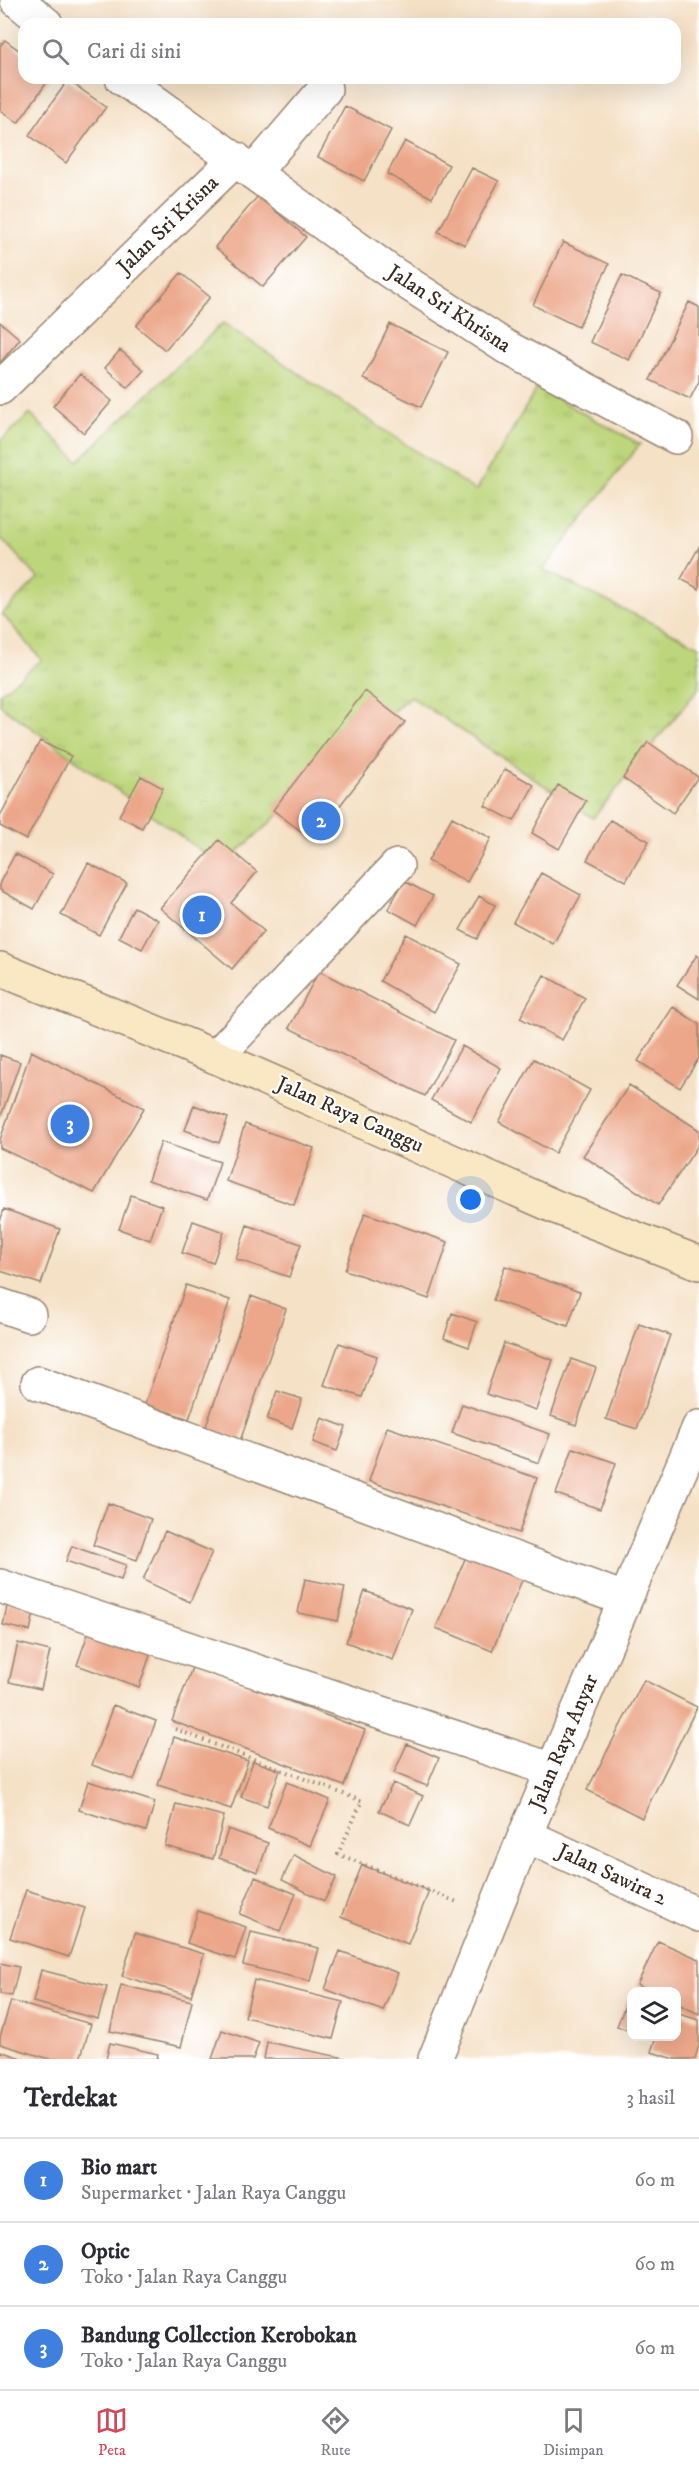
<!DOCTYPE html>
<html lang="id">
<meta charset="utf-8">
<style>
body{margin:0;font-family:"IM FELL DW Pica",serif;background:#f7f7f7;color:#2b2b33}
.controls{position:absolute;right:18px;bottom:18px;display:grid;overflow:hidden;border-radius:12px;box-shadow:0 6px 24px #0002}
.controls button{width:54px;height:54px;display:grid;place-items:center;padding:0;border:0;border-bottom:2px solid #e1e1e2;background:#fff;color:#2b2b33;font:30px sans-serif}
.you{position:absolute;left:471px;top:1200px;width:21px;height:21px;margin:-15px;border:4px solid #fff;border-radius:50%;background:#1a73e8;box-shadow:0 0 0 9px #1a73e833}
.badge{display:grid;place-items:center;width:39px;height:39px;border-radius:50%;background:#d1495b;color:#fff;font-size:20px;font-weight:700}
.pin{position:absolute;translate:-50% -50%;border:3px solid #fff;box-shadow:0 2px 6px #0006}
.list{margin:0;padding:0;list-style:none}
h2{display:flex;justify-content:space-between;align-items:center;height:78px;margin:0;padding:0 24px;font-size:26px}
h2 small{font-size:20px;font-weight:400;color:#7c7c81}
.list li{display:grid;grid-template-columns:39px 1fr auto;gap:18px;align-items:center;box-sizing:border-box;height:84px;padding:0 24px;border-top:2px solid #e1e1e2}
.list b{display:block;font-size:22px;white-space:nowrap}
.list p{margin:0;font-size:20px;white-space:nowrap;color:#7c7c81}
.list em{font-size:20px;font-style:normal;color:#7c7c81}
.icon{flex:none;width:33px;height:33px;fill:none;stroke:currentColor;stroke-width:2;stroke-linecap:round;stroke-linejoin:round}
.map{position:relative;flex:none;width:699px;height:2059px;overflow:hidden}
.search{position:absolute;background:#fff;box-shadow:0 6px 24px #0002;left:18px;right:18px;top:18px;height:66px;display:flex;align-items:center;gap:15px;box-sizing:border-box;padding:0 21px;border-radius:18px;color:#7c7c81;font-size:22px}
.sheet{height:330px;background:#fff}
nav{display:flex;justify-content:space-around;align-items:center;box-sizing:border-box;height:84px;border-top:2px solid #e1e1e2;background:#fff;font-size:16px;color:#7c7c81}
nav a{display:grid;justify-items:center;gap:3px}
nav .on{color:#d1495b}
.map>svg:first-child{display:block}
.grass{fill:url(#grass-tufts);stroke:#7c804c;stroke-width:1.5}
.building{fill:#eca78a}
.lines{fill:none;stroke-linecap:round;stroke-linejoin:round}
.minor-casing{stroke:#988672;stroke-width:36}
.tertiary-casing{stroke:#988672;stroke-width:36}
.secondary-casing{stroke:#988672;stroke-width:36}
.path{stroke:#988672;stroke-width:4;stroke-dasharray:1.5 4.5;stroke-linecap:butt}
.minor{stroke:#fff;stroke-width:33}
.tertiary{stroke:#fff;stroke-width:33}
.secondary{stroke:#fae7c3;stroke-width:33}
.labels{text-anchor:middle;dominant-baseline:central;stroke-width:4.5;stroke-linejoin:round;paint-order:stroke}
.street-label{font-size:21px;fill:#3b2a1e;stroke:#fff}
</style>
<div class="map">
<svg width="699" height="2059" viewBox="0 0 699 2059">
<defs>
<pattern id="grass-tufts" width="24" height="20" patternUnits="userSpaceOnUse" patternTransform="scale(1.5)"><rect width="24" height="20" fill="#bdd67b"/><path d="M3 7l-1-3M5 7V3M7 7l1-3M15 17l-1-3M17 17v-4M19 17l1-3" fill="none" stroke="#a3b86a"/></pattern>
</defs>
<rect width="100%" height="100%" fill="#fff"/>
<filter id="ink" filterUnits="userSpaceOnUse"><feTurbulence type="fractalNoise" baseFrequency=".0167" numOctaves="2"/><feDisplacementMap in="SourceGraphic" scale="12" xChannelSelector="R" yChannelSelector="G"/><feConvolveMatrix kernelMatrix="1 2 1 2 8 2 1 2 1" color-interpolation-filters="sRGB"/></filter>
<filter id="wash" filterUnits="userSpaceOnUse"><feTurbulence type="fractalNoise" baseFrequency=".008" numOctaves="4" result="noise"/><feDisplacementMap in="SourceGraphic" scale="24" xChannelSelector="R" yChannelSelector="G"/><feGaussianBlur stdDeviation="1.35" result="paint"/><feColorMatrix in="noise" values="0 0 0 0 0 0 0 0 0 0 0 0 0 0 0 0 0 1.4 0 .05"/><feComposite in="paint" operator="in"/></filter>
<g filter="url(#wash)">
<rect width="100%" height="100%" fill="#f5e1c6"/>
<!-- grass -->
<path class="grass" d="M 223,323 L 476,491 L 537,388 L 640,444 L 543,570 L 699,646 L 699,688 L 593,818 L 410,696 L 222,866 L 0,705 L 0,693 L 42,660 L 2,614 L 38,578 L 0,537 L 0,441 L 30,414 L 78,461 Z"/>
<g id="blocks">
<!-- building -->
<path class="building" d="M 5,40 L 24,54 L 24,78 L 50,78 L 18,123 L 0,110 L 0,46 Z
M 68,80 L 106,107 L 66,163 L 29,135 Z
M 345,106 L 391,130 L 364,181 L 318,157 Z
M 405,141 L 449,165 L 432,198 L 387,174 Z
M 472,168 L 499,181 L 465,245 L 438,232 Z
M 258,196 L 306,237 L 263,287 L 215,247 Z
M 563,242 L 609,264 L 578,327 L 533,305 Z
M 181,273 L 210,297 L 165,350 L 136,326 Z
M 622,275 L 661,293 L 629,360 L 590,342 Z
M 689,302 L 699,307 L 699,381 L 690,399 L 650,380 Z
M 0,322 L 20,339 L 0,363 Z
M 390,324 L 448,352 L 421,407 L 363,379 Z
M 120,350 L 144,370 L 128,388 L 105,368 Z
M 80,374 L 112,401 L 84,433 L 53,406 Z
M 699,547 L 699,589 L 681,579 Z
M 365,691 L 405,722 L 313,840 L 273,810 Z
M 40,741 L 71,756 L 26,840 L 0,826 L 0,816 Z
M 648,742 L 698,777 L 673,813 L 623,778 Z
M 505,769 L 534,785 L 514,821 L 485,806 Z
M 141,776 L 163,788 L 142,828 L 119,816 Z
M 558,785 L 586,801 L 559,849 L 532,833 Z
M 452,817 L 491,838 L 467,882 L 428,861 Z
M 610,820 L 649,841 L 626,881 L 587,860 Z
M 219,840 L 257,872 L 231,903 L 264,931 L 232,969 L 160,908 Z
M 15,854 L 53,874 L 34,909 L 0,890 L 0,882 Z
M 88,863 L 127,883 L 99,935 L 61,915 Z
M 541,873 L 581,895 L 553,944 L 513,922 Z
M 404,881 L 433,896 L 417,925 L 388,909 Z
M 479,896 L 495,905 L 477,939 L 460,930 Z
M 134,907 L 158,920 L 142,949 L 119,937 Z
M 406,934 L 461,964 L 434,1012 L 380,981 Z
M 697,955 L 699,957 L 699,999 L 677,985 Z
M 319,971 L 454,1040 L 425,1096 L 289,1028 Z
M 544,975 L 585,998 L 562,1040 L 520,1018 Z
M 673,1007 L 699,1024 L 699,1058 L 680,1088 L 638,1061 Z
M 462,1046 L 501,1068 L 471,1122 L 431,1100 Z
M 31,1051 L 144,1108 L 94,1193 L 0,1148 L 0,1140 Z
M 0,1055 L 20,1062 L 0,1119 Z
M 534,1059 L 590,1090 L 555,1153 L 499,1122 Z
M 629,1085 L 699,1130 L 699,1144 L 658,1205 L 583,1156 Z
M 194,1105 L 228,1118 L 219,1143 L 185,1130 Z
M 245,1124 L 314,1148 L 294,1205 L 226,1181 Z
M 161,1142 L 220,1162 L 207,1200 L 148,1180 Z
M 131,1195 L 162,1206 L 150,1240 L 119,1229 Z
M 4,1209 L 60,1229 L 41,1284 L 0,1271 L 0,1222 Z
M 365,1213 L 448,1242 L 429,1299 L 345,1270 Z
M 193,1221 L 224,1232 L 213,1263 L 182,1253 Z
M 247,1225 L 301,1244 L 289,1277 L 236,1259 Z
M 505,1266 L 580,1292 L 568,1326 L 493,1300 Z
M 186,1285 L 230,1300 L 189,1419 L 145,1404 Z
M 251,1296 L 286,1309 L 239,1444 L 204,1432 Z
M 452,1313 L 477,1322 L 469,1347 L 444,1338 Z
M 639,1324 L 670,1335 L 637,1429 L 606,1419 Z
M 339,1343 L 377,1356 L 362,1397 L 324,1385 Z
M 504,1343 L 553,1360 L 536,1410 L 486,1394 Z
M 571,1359 L 596,1368 L 576,1425 L 551,1416 Z
M 277,1391 L 302,1399 L 292,1428 L 267,1419 Z
M 462,1404 L 550,1434 L 539,1463 L 452,1433 Z
M 322,1418 L 346,1427 L 337,1451 L 313,1442 Z
M 387,1427 L 537,1478 L 519,1533 L 369,1481 Z
M 573,1448 L 616,1463 L 600,1509 L 556,1494 Z
M 108,1503 L 151,1519 L 137,1560 L 93,1545 Z
M 165,1531 L 212,1552 L 190,1602 L 143,1580 Z
M 72,1546 L 126,1565 L 121,1580 L 66,1561 Z
M 470,1547 L 526,1571 L 492,1651 L 436,1628 Z
M 305,1579 L 345,1587 L 338,1621 L 298,1613 Z
M 365,1591 L 412,1609 L 393,1660 L 346,1642 Z
M 8,1602 L 35,1608 L 30,1631 L 3,1625 Z
M 90,1628 L 152,1650 L 139,1687 L 77,1665 Z
M 18,1643 L 50,1651 L 41,1689 L 9,1682 Z
M 193,1665 L 365,1730 L 344,1786 L 172,1721 Z
M 644,1680 L 697,1707 L 642,1818 L 587,1790 Z
M 113,1705 L 156,1721 L 134,1780 L 92,1765 Z
M 174,1737 L 248,1761 L 231,1809 L 158,1785 Z
M 407,1744 L 439,1758 L 427,1786 L 394,1773 Z
M 253,1761 L 280,1770 L 267,1806 L 241,1797 Z
M 88,1781 L 155,1802 L 146,1831 L 79,1810 Z
M 287,1782 L 330,1800 L 310,1846 L 268,1828 Z
M 393,1783 L 423,1796 L 410,1825 L 379,1811 Z
M 176,1804 L 224,1816 L 213,1859 L 165,1846 Z
M 228,1829 L 268,1843 L 258,1872 L 219,1858 Z
M 294,1855 L 337,1877 L 324,1901 L 282,1880 Z
M 362,1865 L 429,1891 L 408,1944 L 341,1917 Z
M 255,1877 L 296,1894 L 280,1931 L 240,1914 Z
M 26,1890 L 85,1908 L 69,1957 L 10,1938 Z
M 198,1911 L 246,1927 L 235,1959 L 187,1943 Z
M 251,1932 L 319,1948 L 310,1981 L 243,1965 Z
M 135,1933 L 204,1954 L 191,1996 L 122,1976 Z
M 658,1941 L 699,1959 L 699,2014 L 676,2003 L 676,1992 L 651,1992 L 637,1985 Z
M 340,1951 L 398,1973 L 383,2011 L 325,1989 Z
M 0,1963 L 19,1967 L 12,1996 L 0,1994 Z
M 41,1970 L 107,1987 L 98,2019 L 33,2002 Z
M 254,1980 L 343,2002 L 333,2039 L 245,2017 Z
M 121,1985 L 192,2001 L 181,2047 L 110,2031 Z
M 631,1991 L 632,1991 L 632,2032 L 617,2026 Z
M 11,2001 L 91,2024 L 80,2059 L 50,2059 L 0,2044 L 0,2037 Z
M 676,2013 L 699,2020 L 699,2045 L 695,2059 L 675,2059 L 651,2052 L 656,2036 L 676,2036 Z
M 222,2030 L 259,2043 L 253,2059 L 212,2059 Z
M 267,2042 L 345,2058 L 345,2059 L 264,2059 Z
M 110,2043 L 158,2054 L 157,2059 L 106,2059 Z
M 0,2051 L 24,2059 L 0,2059 Z"/>
</g>
</g>
<g filter="url(#ink)">
<use href="#blocks" fill-opacity="0" stroke="#988672" stroke-width="1.5"/>
<g class="lines">
<defs>
<path id="minor" d="M 17,0 L 46,24
M 122,78 L 389,271 L 506,347 L 676,437
M 254,172 L 325,89
M 0,388 L 236,159
M 216,1057 L 397,866
M 0,1305 L 29,1315
M 38,1383 L 624,1599
M 0,1586 L 553,1770
M 525,1835 L 699,1915"/>
<path id="tertiary" d="M 435,2059 L 525,1835 L 699,1427"/>
<path id="secondary" d="M 0,969 L 216,1057 L 558,1208 L 699,1263"/>
</defs>
<!-- minor casing -->
<use href="#minor" class="minor-casing"/>
<!-- tertiary casing -->
<use href="#tertiary" class="tertiary-casing"/>
<!-- secondary casing -->
<use href="#secondary" class="secondary-casing"/>
<!-- path -->
<path class="path" d="M 175,1729 L 362,1801 L 338,1854 L 457,1902"/>
<!-- minor -->
<use href="#minor" class="minor"/>
<!-- tertiary -->
<use href="#tertiary" class="tertiary"/>
<!-- secondary -->
<use href="#secondary" class="secondary"/>
</g>
</g>
<g class="labels">
<!-- street labels -->
<g class="street-label">
<text transform="translate(168 225) rotate(-44)">Jalan Sri Krisna</text>
<text transform="translate(449 309) rotate(33)">Jalan Sri Khrisna</text>
<text transform="translate(350 1115) rotate(24)">Jalan Raya Canggu</text>
<text transform="translate(564 1742) rotate(-67)">Jalan Raya Anyar</text>
<text transform="translate(612 1875) rotate(25)">Jalan Sawira 2</text>
</g>
</g>
</svg>
<div class="controls">
<button><svg class="icon" aria-label="layers" viewBox="0 0 24 24"><path d="M12 4l9 5-9 5-9-5zM3 14l9 5 9-5"/></svg></button>
</div>
<div class="you"></div>
<div class="pin badge" style="left:202px;top:915px;background:#3f7fe0">1</div>
<div class="pin badge" style="left:321px;top:821px;background:#3f7fe0">2</div>
<div class="pin badge" style="left:70px;top:1124px;background:#3f7fe0">3</div>
<div class="search"><svg class="icon" aria-label="search" viewBox="0 0 24 24"><circle cx="10" cy="10" r="6"/><path d="M15 15l6 6"/></svg>Cari di sini</div>
</div>
<section class="sheet">
<h2>Terdekat<small>3 hasil</small></h2>
<ul class="list">
<li><span class="badge" style="background:#3f7fe0">1</span><div><b>Bio mart</b><p>Supermarket · Jalan Raya Canggu</p></div><em>60 m</em></li>
<li><span class="badge" style="background:#3f7fe0">2</span><div><b>Optic</b><p>Toko · Jalan Raya Canggu</p></div><em>60 m</em></li>
<li><span class="badge" style="background:#3f7fe0">3</span><div><b>Bandung Collection Kerobokan</b><p>Toko · Jalan Raya Canggu</p></div><em>60 m</em></li>
</ul>
</section>
<nav>
<a class="on"><svg class="icon" aria-label="map" viewBox="0 0 24 24"><path d="M3 6l6-2 6 2 6-2v14l-6 2-6-2-6 2zM9 4v14M15 6v14"/></svg>Peta</a>
<a><svg class="icon" aria-label="directions" viewBox="0 0 24 24"><path d="M12 3l9 9-9 9-9-9zM9 14v-3h6M13 9l2 2-2 2"/></svg>Rute</a>
<a><svg class="icon" aria-label="saved" viewBox="0 0 24 24"><path d="M7 4h10v16l-5-4-5 4z"/></svg>Disimpan</a>
</nav>
